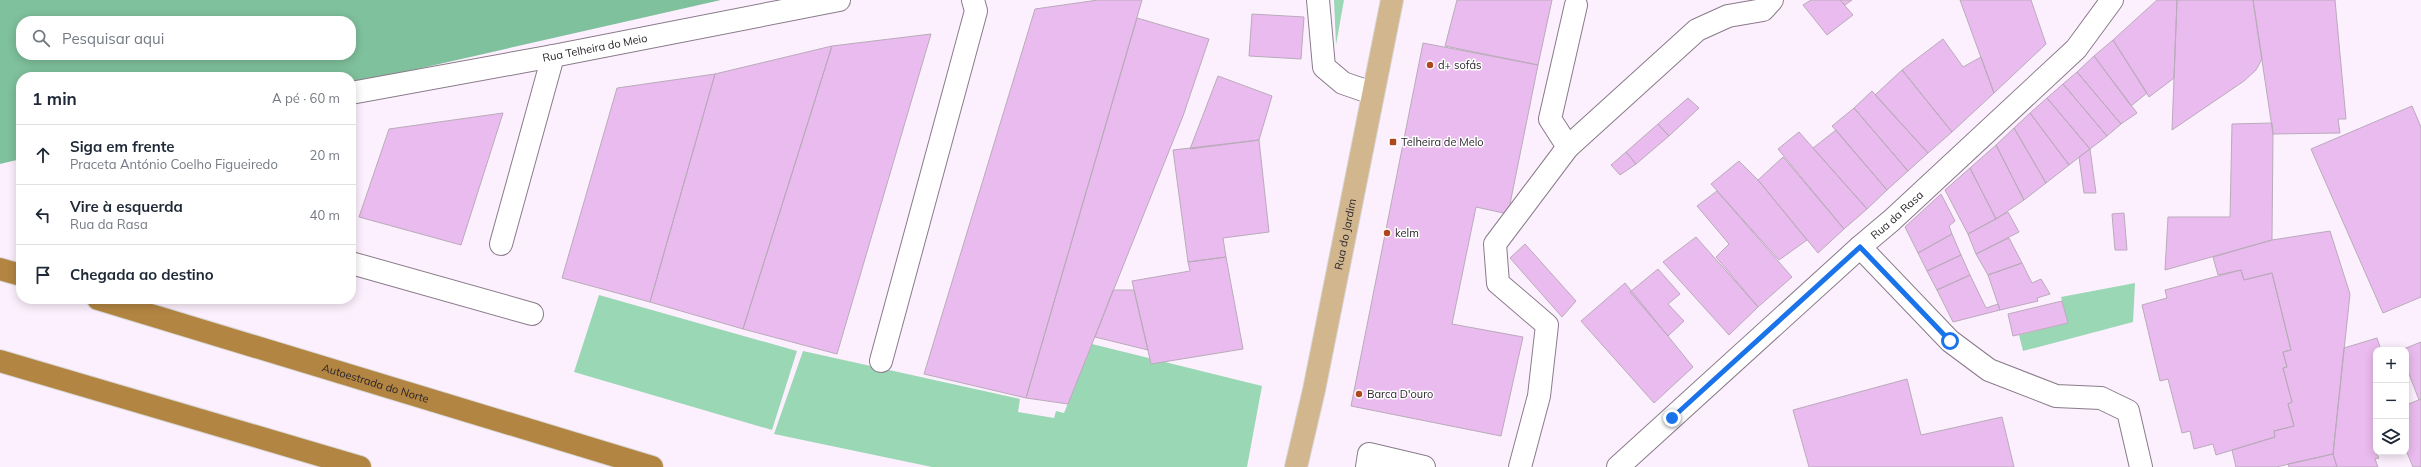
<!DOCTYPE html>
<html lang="pt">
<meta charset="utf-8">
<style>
body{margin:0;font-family:Mulish,sans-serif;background:#f6f6f7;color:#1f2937}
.controls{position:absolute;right:12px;bottom:12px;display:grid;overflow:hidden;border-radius:8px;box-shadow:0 2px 10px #0003}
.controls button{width:36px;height:36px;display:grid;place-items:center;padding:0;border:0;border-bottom:1px solid #e0e1e3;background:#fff;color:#1f2937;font:20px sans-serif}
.stop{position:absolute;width:12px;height:12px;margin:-9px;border:3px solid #1a73e8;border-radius:50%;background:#fff}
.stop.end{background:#1a73e8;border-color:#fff;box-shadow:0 1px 4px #0008}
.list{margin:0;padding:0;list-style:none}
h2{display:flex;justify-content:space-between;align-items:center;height:52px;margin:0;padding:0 16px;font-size:17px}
h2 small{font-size:13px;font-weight:400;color:#747a83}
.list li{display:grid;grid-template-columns:26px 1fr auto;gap:12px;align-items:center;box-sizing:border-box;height:60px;padding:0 16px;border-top:1px solid #e0e1e3}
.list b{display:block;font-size:15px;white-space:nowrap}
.list p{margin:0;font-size:13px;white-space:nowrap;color:#747a83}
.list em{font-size:13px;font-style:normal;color:#747a83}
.icon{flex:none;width:22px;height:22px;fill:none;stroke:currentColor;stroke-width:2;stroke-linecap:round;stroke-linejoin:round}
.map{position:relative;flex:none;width:2421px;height:467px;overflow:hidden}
.search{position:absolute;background:#fff;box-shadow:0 2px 10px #0003;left:16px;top:16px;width:340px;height:44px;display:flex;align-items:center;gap:10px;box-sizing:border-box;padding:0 14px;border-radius:16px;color:#747a83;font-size:15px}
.panel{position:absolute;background:#fff;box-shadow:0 2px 10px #0003;left:16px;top:72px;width:340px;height:232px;border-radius:16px}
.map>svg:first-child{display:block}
.green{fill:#9ad7b4}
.forest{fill:#7fc19c;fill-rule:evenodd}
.building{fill:#eabbee;stroke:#b9abba}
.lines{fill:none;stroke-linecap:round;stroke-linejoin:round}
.minor-casing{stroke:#897b8a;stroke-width:24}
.major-casing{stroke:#d8d8d9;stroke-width:24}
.highway-casing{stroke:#d8d8d9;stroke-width:24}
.minor{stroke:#fff;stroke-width:22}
.major{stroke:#d1b68e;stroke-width:22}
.highway{stroke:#b38542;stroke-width:22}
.route{stroke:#1a73e8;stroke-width:5}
.poi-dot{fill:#ad471d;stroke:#fff;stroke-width:1.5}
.labels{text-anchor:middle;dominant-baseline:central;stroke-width:3;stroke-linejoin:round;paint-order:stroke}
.street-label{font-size:11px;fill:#29242a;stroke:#fff}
.poi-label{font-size:11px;fill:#29242a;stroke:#fff;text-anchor:start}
</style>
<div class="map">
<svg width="2421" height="467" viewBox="0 0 2421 467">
<rect width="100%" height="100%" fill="#fdf0fe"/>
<!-- green -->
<path class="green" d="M 1334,0 L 1344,0 L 1336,45 Z
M 2135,283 L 2133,322 L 2023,351 L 2019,335 L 2068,323 L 2061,297 Z
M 599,295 L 797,351 L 772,430 L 574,372 Z
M 1092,344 L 1262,386 L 1247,467 L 932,467 L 774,434 L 803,351 L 1020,399 L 1018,412 L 1054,418 L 1056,411 L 1064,413 Z"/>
<!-- forest -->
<path class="forest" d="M 0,0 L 721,0 L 351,84 L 351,77 L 21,77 L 21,159 L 0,164 ZM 21,21 L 351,21 L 351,55 L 21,55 Z"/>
<!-- building -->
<path class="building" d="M 1098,0 L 1142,0 L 1026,398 L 924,374 L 1035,9 Z
M 1457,0 L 1552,0 L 1538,65 L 1445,46 Z
M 1811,0 L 1840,0 L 1853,15 L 1827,35 L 1803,5 Z
M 1840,0 L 1852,0 L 1845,5 Z
M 1960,0 L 2031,0 L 2046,44 L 1994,93 Z
M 2157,0 L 2177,0 L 2174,78 L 2149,97 L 2113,40 Z
M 2177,0 L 2253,0 L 2262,59 L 2256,70 L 2244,81 L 2172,130 Z
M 2253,0 L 2335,0 L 2346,119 L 2338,119 L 2340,133 L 2273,134 Z
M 1252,14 L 1304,17 L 1301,59 L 1249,56 Z
M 1137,18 L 1209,39 L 1183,116 L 1068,404 L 1026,398 Z
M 931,34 L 837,354 L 743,329 L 832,46 Z
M 1943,39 L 1963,67 L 1981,57 L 1994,93 L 1952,132 L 1902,70 Z
M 2113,40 L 2147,93 L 2131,106 L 2094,56 Z
M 1423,43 L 1538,65 L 1508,214 L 1476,207 L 1452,324 L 1523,337 L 1501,436 L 1351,406 Z
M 832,46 L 743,329 L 650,302 L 715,74 Z
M 2094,56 L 2137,113 L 2121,124 L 2077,72 Z
M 1902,70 L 1952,132 L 1928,153 L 1875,95 Z
M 2077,72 L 2121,124 L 2107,136 L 2063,84 Z
M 715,74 L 650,302 L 562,278 L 617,88 Z
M 1218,76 L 1272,96 L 1259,140 L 1190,149 Z
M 2063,84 L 2107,136 L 2090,149 L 2047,98 Z
M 1872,91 L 1928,153 L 1908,171 L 1854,108 Z
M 1688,98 L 1699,108 L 1669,136 L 1658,124 Z
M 2047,98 L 2090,149 L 2069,165 L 2030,113 Z
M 2412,106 L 2421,127 L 2421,297 L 2383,313 L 2311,149 Z
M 1854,108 L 1908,171 L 1887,190 L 1832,126 Z
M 503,113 L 461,245 L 359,217 L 389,129 Z
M 2030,113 L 2069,165 L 2046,183 L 2014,128 Z
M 2272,123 L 2273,134 L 2272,240 L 2165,270 L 2168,217 L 2230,217 L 2232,124 Z
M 1658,124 L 1669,136 L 1636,164 L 1626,152 Z
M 2014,128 L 2046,183 L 2024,200 L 1996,145 Z
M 1836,130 L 1887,190 L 1867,209 L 1813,148 Z
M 1799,132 L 1867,209 L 1844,229 L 1778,149 Z
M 1259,140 L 1269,232 L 1223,238 L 1226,257 L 1188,262 L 1173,150 Z
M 1996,145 L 2024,200 L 1996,219 L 1970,168 Z
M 2090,149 L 2096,193 L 2084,193 L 2079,157 Z
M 1626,152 L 1636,164 L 1620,175 L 1611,165 Z
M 1783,157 L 1844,229 L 1818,253 L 1758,180 Z
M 1739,161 L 1758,180 L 1807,240 L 1779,260 L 1711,184 Z
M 1970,168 L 1996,219 L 1968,234 L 1945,190 Z
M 1717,191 L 1792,277 L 1758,307 L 1716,257 L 1729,244 L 1697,206 Z
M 1941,194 L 1955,221 L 1949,226 L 1952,234 L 1918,253 L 1905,227 Z
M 2008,212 L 2019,232 L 1976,254 L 1968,234 Z
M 2124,213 L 2127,250 L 2115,250 L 2112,214 Z
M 2330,231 L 2350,294 L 2333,454 L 2276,467 L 2236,467 L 2232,450 L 2275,437 L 2274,431 L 2294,426 L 2288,404 L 2292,402 L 2283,368 L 2287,367 L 2283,352 L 2291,350 L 2272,273 L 2244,280 L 2241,270 L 2218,275 L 2213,257 L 2272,240 Z
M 1952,234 L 1961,255 L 1927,271 L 1918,253 Z
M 1696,237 L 1758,307 L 1729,335 L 1663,262 Z
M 2009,238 L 2022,263 L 1988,275 L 1976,254 Z
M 1525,244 L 1576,301 L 1562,317 L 1510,258 Z
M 1961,255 L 1970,275 L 1937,290 L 1927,271 Z
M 1226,257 L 1243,349 L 1151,364 L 1132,281 L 1190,271 L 1188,262 Z
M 2022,263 L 2032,283 L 2041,279 L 2050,294 L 2037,298 L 2038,301 L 2000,310 L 1988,275 Z
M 1658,269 L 1680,294 L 1668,304 L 1684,321 L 1668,336 L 1630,292 Z
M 2241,270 L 2244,280 L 2272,273 L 2291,350 L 2283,352 L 2287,367 L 2283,368 L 2292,402 L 2288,404 L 2294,426 L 2274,431 L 2275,437 L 2216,455 L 2213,444 L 2194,449 L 2190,431 L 2182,433 L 2168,379 L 2160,381 L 2142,305 L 2167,298 L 2165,290 Z
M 1970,275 L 1986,308 L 1998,304 L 2000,310 L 1953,322 L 1937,290 Z
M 1625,283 L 1693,367 L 1654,403 L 1581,321 Z
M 1113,290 L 1134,290 L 1148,350 L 1095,337 Z
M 2062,301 L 2068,323 L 2013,336 L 2008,314 Z
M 2377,338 L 2381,350 L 2376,350 L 2376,425 L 2374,426 L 2376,452 L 2379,458 L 2375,459 L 2378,467 L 2337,467 L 2333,454 L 2344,348 Z
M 2421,342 L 2421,399 L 2419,400 L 2406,366 L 2406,350 L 2401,350 Z
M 1907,379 L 1921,435 L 2002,417 L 2014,467 L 1809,467 L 1793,410 Z
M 2421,399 L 2421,467 L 2413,467 L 2406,450 L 2406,405 Z
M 2333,454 L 2337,467 L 2289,467 L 2288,464 Z"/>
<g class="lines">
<defs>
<g id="minor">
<path d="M 1318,0 L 1324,67 L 1343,83 L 1372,93"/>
<path id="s1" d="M 351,93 L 553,56 L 839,0"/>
<path d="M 1568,147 L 1550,119 L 1576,5"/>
<path d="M 501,244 L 553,56"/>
<path d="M 1860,247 L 1950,341 L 1989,370 L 2056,396 L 2101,398 L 2128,411 L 2141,467"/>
<path d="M 351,263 L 532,314"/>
<path d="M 881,361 L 976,11 L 973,0"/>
<path d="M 1367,467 L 1369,454 L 1424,467"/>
<path d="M 1520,467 L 1539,396 L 1547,325 L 1498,283 L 1495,244 L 1568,147 L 1697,30 L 1728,16 L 1763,10 L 1772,0"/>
<path id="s2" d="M 1618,467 L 1860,247 L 1892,220 L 2076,49 L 2112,0"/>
</g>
<g id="major">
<path id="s3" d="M 1296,467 L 1314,390 L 1392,0"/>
</g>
<g id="highway">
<path d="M 0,269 L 21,275"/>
<path id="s4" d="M 98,299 L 652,467"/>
<path d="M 0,361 L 360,467"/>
</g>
</defs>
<!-- minor casing -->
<use href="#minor" class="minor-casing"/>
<!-- major casing -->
<use href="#major" class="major-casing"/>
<!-- highway casing -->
<use href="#highway" class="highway-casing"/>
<!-- minor -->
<use href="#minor" class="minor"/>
<!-- major -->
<use href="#major" class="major"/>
<!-- highway -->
<use href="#highway" class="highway"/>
</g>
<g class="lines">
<!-- route -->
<path class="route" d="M 1672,418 L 1860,247 L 1950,341"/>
</g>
<!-- markers -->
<g class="poi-dot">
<circle cx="1430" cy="65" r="4"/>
<rect x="1389" y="138" width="8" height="8" rx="2"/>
<circle cx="1387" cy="233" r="4"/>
<circle cx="1359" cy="394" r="4"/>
</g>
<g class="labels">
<!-- street labels -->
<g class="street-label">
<text stroke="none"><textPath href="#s1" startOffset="248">Rua Telheira do Meio</textPath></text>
<text stroke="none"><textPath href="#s2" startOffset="376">Rua da Rasa</textPath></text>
<text stroke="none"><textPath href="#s3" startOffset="238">Rua do Jardim</textPath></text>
<text stroke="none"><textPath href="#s4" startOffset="290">Autoestrada do Norte</textPath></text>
</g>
<!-- poi labels -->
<g class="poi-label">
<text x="1438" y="65">d+ sofás</text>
<text x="1401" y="142">Telheira de Melo</text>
<text x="1395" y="233">kelm</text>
<text x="1367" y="394">Barca D'ouro</text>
</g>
</g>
</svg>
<div class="controls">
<button>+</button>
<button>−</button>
<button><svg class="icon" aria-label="layers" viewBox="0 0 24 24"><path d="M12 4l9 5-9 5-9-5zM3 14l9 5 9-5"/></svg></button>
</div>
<div class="stop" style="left:1950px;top:341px"></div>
<div class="stop end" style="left:1672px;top:418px"></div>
<div class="search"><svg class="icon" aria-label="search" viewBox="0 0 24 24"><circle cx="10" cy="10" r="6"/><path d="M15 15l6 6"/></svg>Pesquisar aqui</div>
<section class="panel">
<h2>1 min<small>A pé · 60 m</small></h2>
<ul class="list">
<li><svg class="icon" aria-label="ahead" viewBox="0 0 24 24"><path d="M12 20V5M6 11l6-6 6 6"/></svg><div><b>Siga em frente</b><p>Praceta António Coelho Figueiredo</p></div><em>20 m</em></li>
<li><svg class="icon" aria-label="left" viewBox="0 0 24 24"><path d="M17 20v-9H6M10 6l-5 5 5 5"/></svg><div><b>Vire à esquerda</b><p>Rua da Rasa</p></div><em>40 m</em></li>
<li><svg class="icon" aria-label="arrive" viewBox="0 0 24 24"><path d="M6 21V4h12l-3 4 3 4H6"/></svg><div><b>Chegada ao destino</b></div></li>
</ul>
</section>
</div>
